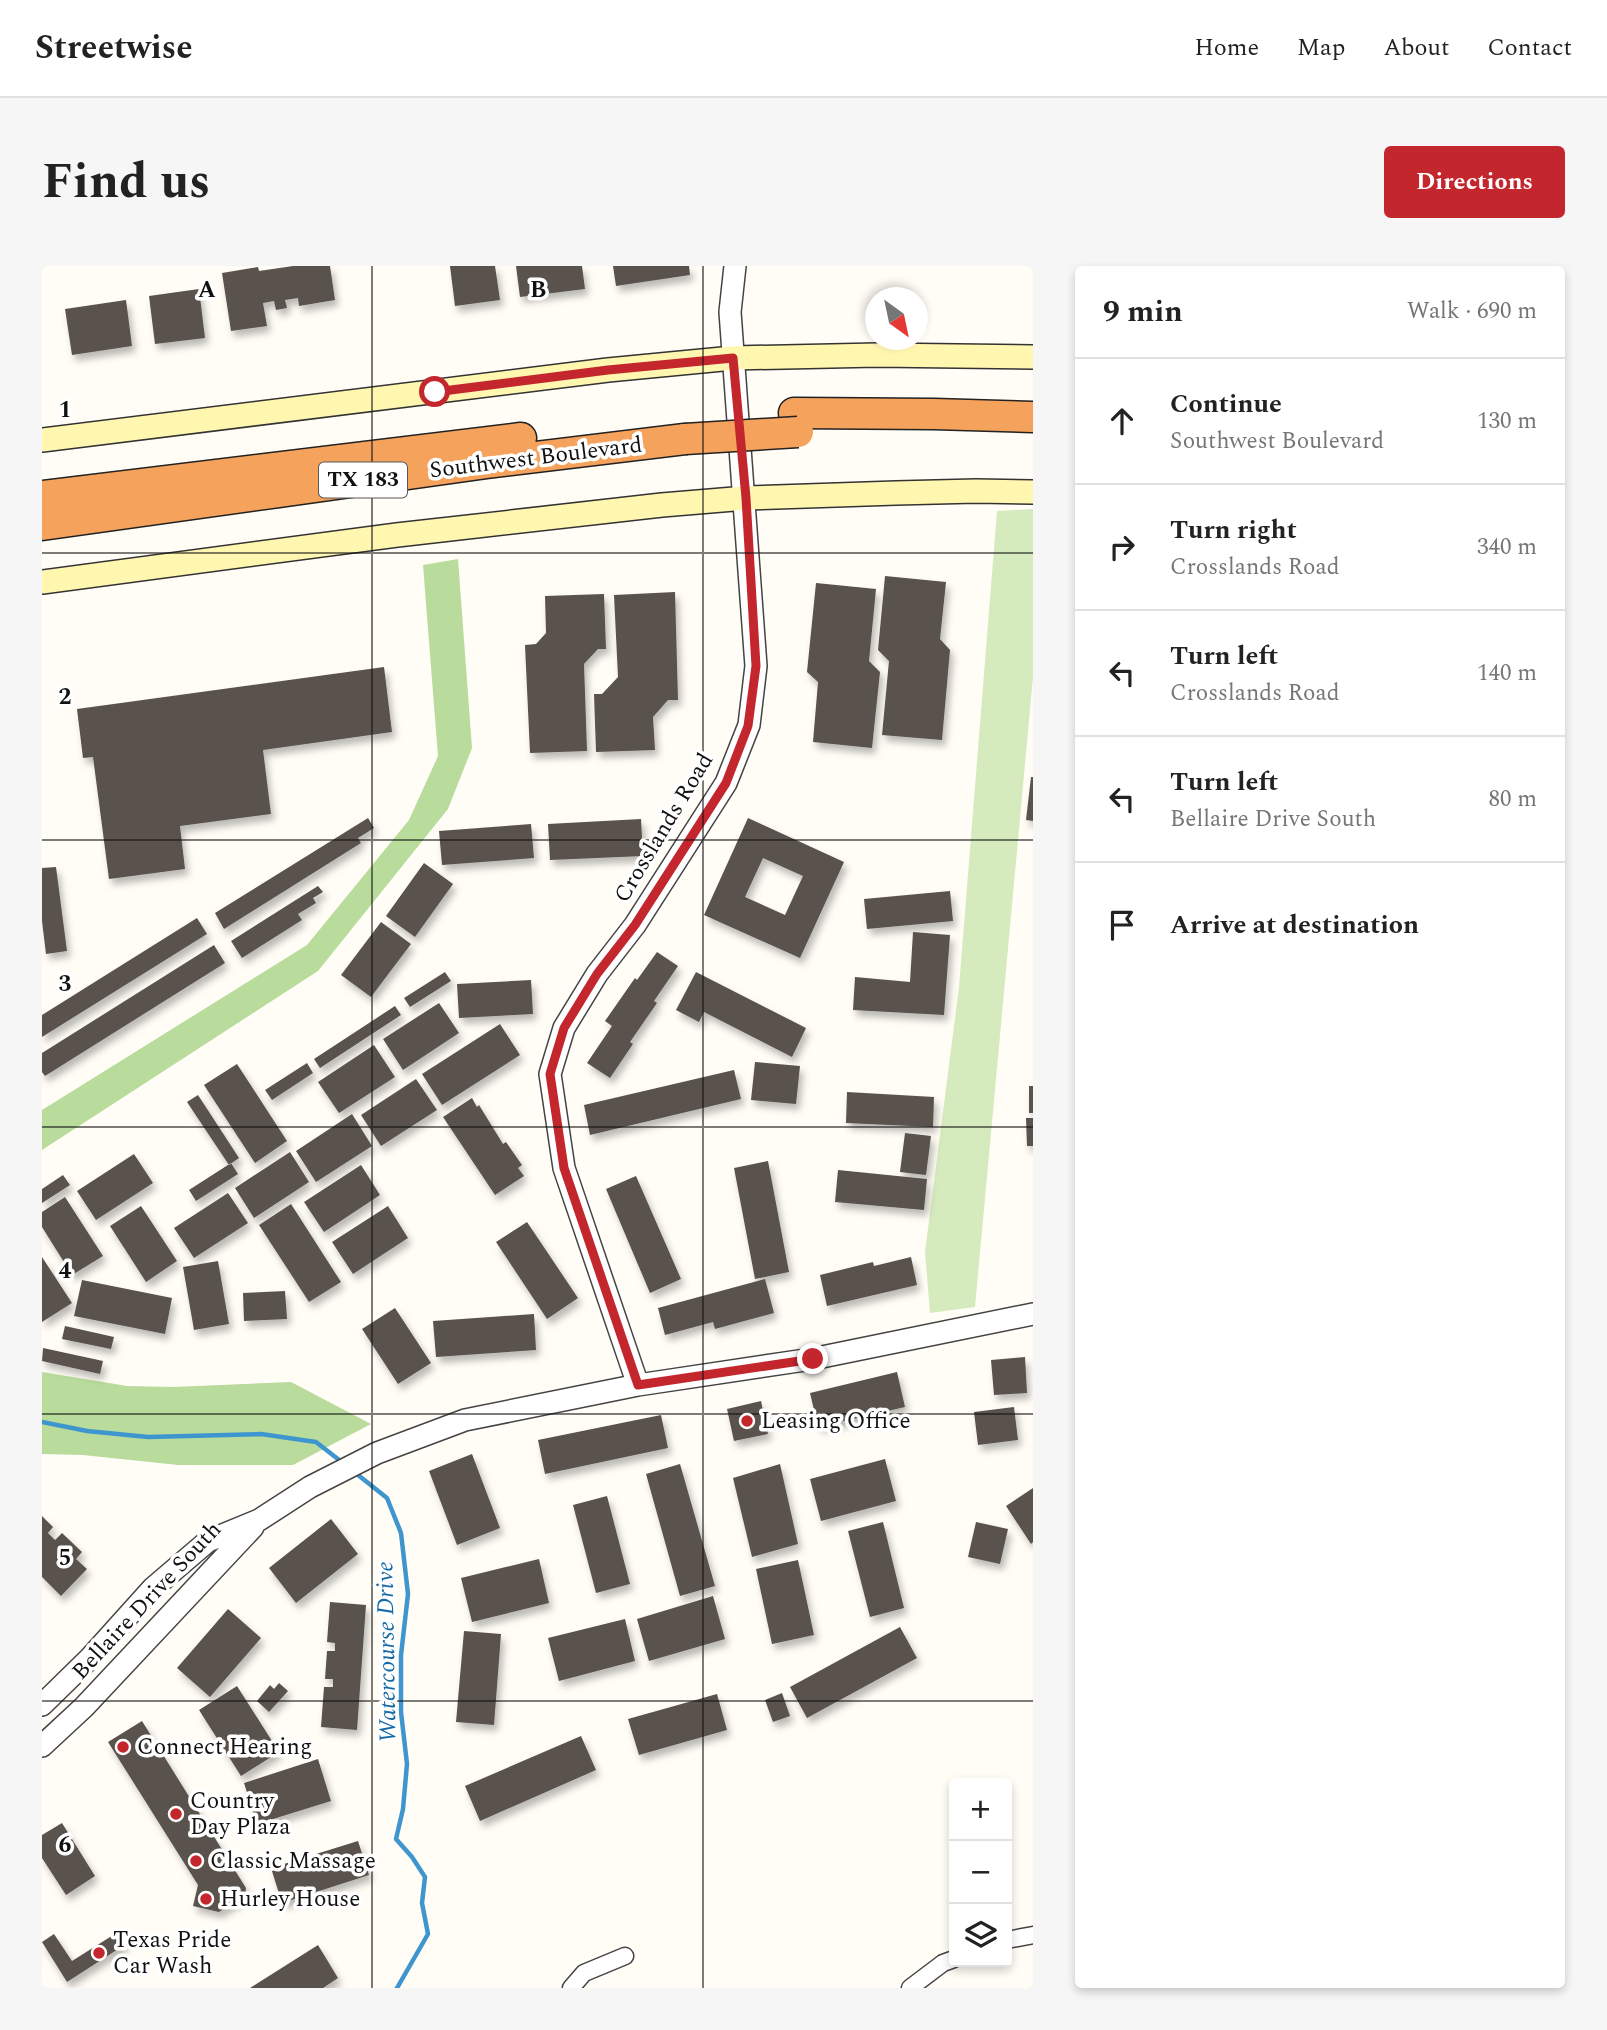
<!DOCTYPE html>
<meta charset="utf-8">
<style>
body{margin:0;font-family:Spectral,serif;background:#f6f6f6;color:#222}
.controls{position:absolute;right:21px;bottom:21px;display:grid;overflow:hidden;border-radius:7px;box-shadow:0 4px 10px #0003}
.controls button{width:63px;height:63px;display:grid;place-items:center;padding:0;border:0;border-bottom:2px solid #e0e0e0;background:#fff;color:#222;font:35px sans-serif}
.compass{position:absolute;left:823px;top:21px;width:63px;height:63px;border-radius:50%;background:#fff;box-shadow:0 4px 10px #0003;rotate:147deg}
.stop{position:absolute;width:21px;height:21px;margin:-16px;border:5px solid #c4262e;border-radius:50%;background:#fff}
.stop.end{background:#c4262e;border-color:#fff;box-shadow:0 2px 7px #0008}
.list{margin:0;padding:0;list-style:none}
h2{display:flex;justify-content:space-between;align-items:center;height:91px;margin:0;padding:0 28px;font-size:30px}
h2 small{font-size:23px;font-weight:400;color:#767676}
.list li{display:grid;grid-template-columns:46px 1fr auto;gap:21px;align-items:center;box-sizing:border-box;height:126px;padding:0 28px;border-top:2px solid #e0e0e0}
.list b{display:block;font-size:26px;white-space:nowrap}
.list p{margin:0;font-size:23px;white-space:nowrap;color:#767676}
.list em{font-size:23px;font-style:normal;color:#767676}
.icon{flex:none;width:38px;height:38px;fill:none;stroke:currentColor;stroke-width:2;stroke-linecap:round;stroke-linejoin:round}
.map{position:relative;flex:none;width:991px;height:1722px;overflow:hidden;border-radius:7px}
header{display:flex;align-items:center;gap:42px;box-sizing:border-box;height:98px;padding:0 35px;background:#fff;border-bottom:2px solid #e0e0e0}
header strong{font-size:33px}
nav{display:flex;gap:38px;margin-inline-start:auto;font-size:24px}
.intro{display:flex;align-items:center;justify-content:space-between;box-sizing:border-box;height:168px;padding:0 42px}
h1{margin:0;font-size:49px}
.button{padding:18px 32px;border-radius:7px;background:#c4262e;color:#fff;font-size:24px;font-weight:700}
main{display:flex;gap:42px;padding:0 42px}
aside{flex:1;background:#fff;border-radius:7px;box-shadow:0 4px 10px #0003}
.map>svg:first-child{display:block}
.green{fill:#d5ebbd}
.forest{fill:#b9dc9c}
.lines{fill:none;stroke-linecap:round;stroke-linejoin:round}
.stream{stroke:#3f96cf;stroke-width:4.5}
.building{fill:#5a524d;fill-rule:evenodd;filter:url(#shadow)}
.minor-casing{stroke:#444;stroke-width:19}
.tertiary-casing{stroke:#444;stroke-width:24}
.secondary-casing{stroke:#333;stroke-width:26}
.motorway-casing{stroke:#222;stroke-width:33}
.minor{stroke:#fff;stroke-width:16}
.tertiary{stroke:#fff;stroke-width:21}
.secondary{stroke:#fff6b0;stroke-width:23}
.motorway{stroke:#f5a25d;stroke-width:30}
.motorway-bridge-casing{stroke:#222;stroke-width:33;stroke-linecap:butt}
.motorway-bridge{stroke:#f5a25d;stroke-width:30}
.route{stroke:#c4262e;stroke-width:9}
.grid{fill:none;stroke:#111;stroke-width:2;stroke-opacity:0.55}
.poi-dot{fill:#c4262e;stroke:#fff;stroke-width:2.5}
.labels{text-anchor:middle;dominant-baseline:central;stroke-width:7;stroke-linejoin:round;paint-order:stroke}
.shield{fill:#fff;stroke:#585858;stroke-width:2}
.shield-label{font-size:21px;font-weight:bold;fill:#111}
.street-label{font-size:23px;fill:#111;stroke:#fff}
.poi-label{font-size:23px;fill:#111;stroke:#fff;text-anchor:start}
.water-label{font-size:24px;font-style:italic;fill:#1768a6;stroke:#fff}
.grid-label{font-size:23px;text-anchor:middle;font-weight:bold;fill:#111;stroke:#fff;stroke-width:7;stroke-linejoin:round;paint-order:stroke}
</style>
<header>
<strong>Streetwise</strong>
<nav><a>Home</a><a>Map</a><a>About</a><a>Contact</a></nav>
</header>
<div class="intro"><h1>Find us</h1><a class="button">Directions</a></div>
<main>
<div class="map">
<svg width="991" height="1722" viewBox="0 0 991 1722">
<defs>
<filter id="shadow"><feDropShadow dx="3.5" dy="6" stdDeviation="3.5" flood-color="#0004"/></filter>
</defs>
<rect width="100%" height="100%" fill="#fffdf5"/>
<!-- green -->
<path class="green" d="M 991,243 L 991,411 L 933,1041 L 888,1047 L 883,986 L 917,721 L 955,245 Z"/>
<!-- forest -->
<path class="forest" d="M 416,293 L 430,482 L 406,543 L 276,705 L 0,884 L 0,844 L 265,679 L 367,554 L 396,490 L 381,299 Z
M 0,1106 L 85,1120 L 131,1121 L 249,1116 L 329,1158 L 251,1199 L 136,1199 L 41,1189 L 0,1188 Z"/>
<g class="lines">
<!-- stream -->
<path class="stream" d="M 0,1156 L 45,1165 L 106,1171 L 219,1168 L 274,1176 L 301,1197
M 311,1205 L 345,1232 L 359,1267 L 366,1328 L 359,1389 L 359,1446 L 365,1498 L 361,1543 L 354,1573 L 370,1591 L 383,1611 L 380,1637 L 386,1668 L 355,1722"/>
</g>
<!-- building -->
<path class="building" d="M 251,0 L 288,0 L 293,34 L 257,40 L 256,32 L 243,34 L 245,42 L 234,44 L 232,35 L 221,37 L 225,60 L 189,65 L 180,7 L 216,1 L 217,5 Z
M 408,0 L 453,0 L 458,34 L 413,40 Z
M 474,0 L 540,0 L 543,23 L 478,31 Z
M 571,0 L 647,0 L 648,9 L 574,20 Z
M 157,23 L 163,72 L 113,78 L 107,30 Z
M 84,34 L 90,80 L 30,89 L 23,43 Z
M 843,310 L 904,316 L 898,373 L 908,384 L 900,474 L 840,469 L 847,395 L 836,384 Z
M 774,317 L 834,323 L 827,395 L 838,406 L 830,482 L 771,476 L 776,416 L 765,406 Z
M 633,326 L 636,434 L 626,434 L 611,451 L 613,484 L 554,486 L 552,428 L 560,428 L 576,411 L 572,329 Z
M 562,328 L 564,383 L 556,383 L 542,398 L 545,485 L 488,487 L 483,379 L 494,378 L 504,367 L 503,330 Z
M 342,401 L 350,466 L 221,484 L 229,548 L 138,560 L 143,603 L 67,613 L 51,491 L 41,492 L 35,443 Z
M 989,511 L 991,511 L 991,555 L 984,554 Z
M 326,552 L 332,562 L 316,572 L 319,577 L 182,663 L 173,647 Z
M 706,552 L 802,596 L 758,692 L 662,649 ZM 721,592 L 761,610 L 743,649 L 703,631 Z
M 599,553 L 601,590 L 508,594 L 506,558 Z
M 489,558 L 492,592 L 400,599 L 397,565 Z
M 382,597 L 411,618 L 373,671 L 344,650 Z
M 14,601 L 25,685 L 4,688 L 0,655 L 0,602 Z
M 276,620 L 281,626 L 271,632 L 274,637 L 256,648 L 260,654 L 200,692 L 189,675 Z
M 908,625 L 911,655 L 825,663 L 822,633 Z
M 155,652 L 165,668 L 0,771 L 0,749 Z
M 339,656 L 369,678 L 329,731 L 299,709 Z
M 871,666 L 908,669 L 902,749 L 811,744 L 813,711 L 868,716 Z
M 172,679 L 183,697 L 3,810 L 0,806 L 0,787 Z
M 615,686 L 636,700 L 612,735 L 615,737 L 588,776 L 591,778 L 568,812 L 545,797 L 570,760 L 563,755 L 593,712 L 595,714 Z
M 403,706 L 409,715 L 368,741 L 362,732 Z
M 654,706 L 764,762 L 750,791 L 662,746 L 657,756 L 634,744 Z
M 489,714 L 491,748 L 417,752 L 415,718 Z
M 397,737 L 417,767 L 361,804 L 341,773 Z
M 353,740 L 359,749 L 278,802 L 272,793 Z
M 458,758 L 478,789 L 400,839 L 380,808 Z
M 332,779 L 353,811 L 297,847 L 276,816 Z
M 713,796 L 758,800 L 754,838 L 709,834 Z
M 265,797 L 271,807 L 230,834 L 223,824 Z
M 195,798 L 245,875 L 213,897 L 162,819 Z
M 692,804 L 699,833 L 548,869 L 542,839 Z
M 374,813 L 395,844 L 339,880 L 319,849 Z
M 987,820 L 991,820 L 991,847 L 987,847 Z
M 805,826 L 892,831 L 891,861 L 804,857 Z
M 156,829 L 197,892 L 187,899 L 145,836 Z
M 430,832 L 435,841 L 437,839 L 461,878 L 464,876 L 480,899 L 476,902 L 482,910 L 453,929 L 401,851 Z
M 310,848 L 330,880 L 274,916 L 254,885 Z
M 984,852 L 991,852 L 991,880 L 985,880 Z
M 863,867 L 889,870 L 884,909 L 858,906 Z
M 248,886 L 267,916 L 212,952 L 193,922 Z
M 92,888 L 111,917 L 54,954 L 35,925 Z
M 726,895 L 747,1006 L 713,1013 L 692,902 Z
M 189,897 L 196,908 L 154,935 L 147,924 Z
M 319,899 L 338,929 L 282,966 L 262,936 Z
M 796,904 L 885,913 L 882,944 L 793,936 Z
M 21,909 L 28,919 L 0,937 L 0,923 Z
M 594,910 L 639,1013 L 608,1027 L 564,923 Z
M 186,927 L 206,957 L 152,992 L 132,962 Z
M 23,931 L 61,990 L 30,1009 L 0,961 L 0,946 Z
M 249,938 L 299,1016 L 267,1036 L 217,959 Z
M 99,940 L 135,995 L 104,1016 L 68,960 Z
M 346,940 L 366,972 L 311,1008 L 290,976 Z
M 485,956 L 536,1032 L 505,1053 L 454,976 Z
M 0,991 L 30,1037 L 0,1056 Z
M 869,991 L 875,1019 L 785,1040 L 778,1009 L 831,996 L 832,1000 Z
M 176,995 L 187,1058 L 152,1064 L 141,1001 Z
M 723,1013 L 732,1047 L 673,1063 L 671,1056 L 623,1069 L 616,1042 Z
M 40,1014 L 130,1032 L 123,1068 L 32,1050 Z
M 243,1025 L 245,1053 L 202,1055 L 201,1027 Z
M 353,1042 L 389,1097 L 356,1118 L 320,1063 Z
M 492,1048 L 494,1084 L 394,1091 L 391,1055 Z
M 23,1060 L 72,1071 L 69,1083 L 20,1073 Z
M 1,1082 L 61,1095 L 58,1108 L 0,1095 Z
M 983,1091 L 985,1127 L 952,1129 L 949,1094 Z
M 855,1106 L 863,1141 L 776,1161 L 768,1127 Z
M 719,1135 L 726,1168 L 692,1175 L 685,1143 Z
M 972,1141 L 976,1174 L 936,1179 L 932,1146 Z
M 619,1149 L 626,1182 L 503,1208 L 496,1174 Z
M 430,1188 L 458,1262 L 415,1279 L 387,1205 Z
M 843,1193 L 854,1235 L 779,1255 L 768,1213 Z
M 638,1198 L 673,1320 L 638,1330 L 604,1208 Z
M 738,1198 L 756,1278 L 710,1291 L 691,1212 Z
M 991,1222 L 991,1276 L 989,1278 L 964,1240 Z
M 565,1230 L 588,1318 L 554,1327 L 531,1239 Z
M 0,1250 L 11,1261 L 6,1267 L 13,1274 L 20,1267 L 40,1286 L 34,1293 L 45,1303 L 19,1330 L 0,1311 Z
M 289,1253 L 316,1288 L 254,1337 L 227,1302 Z
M 841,1256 L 862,1342 L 828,1351 L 806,1265 Z
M 934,1256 L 966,1263 L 958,1298 L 926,1291 Z
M 497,1293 L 507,1337 L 430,1356 L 419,1312 Z
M 756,1294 L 772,1369 L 730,1378 L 714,1303 Z
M 671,1330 L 683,1373 L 607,1395 L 595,1353 Z
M 288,1336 L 324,1339 L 315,1464 L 279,1461 L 282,1421 L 291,1421 L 291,1413 L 283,1413 L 285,1385 L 293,1385 L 293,1377 L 285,1376 Z
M 186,1343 L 219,1372 L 168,1431 L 135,1402 Z
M 583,1353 L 593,1395 L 517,1415 L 506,1372 Z
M 858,1361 L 875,1392 L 765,1452 L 748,1421 Z
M 422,1365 L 459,1368 L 452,1459 L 414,1456 Z
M 237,1417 L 246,1425 L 227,1446 L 215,1435 L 228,1419 L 232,1423 Z
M 195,1420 L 237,1486 L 199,1510 L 157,1444 Z
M 740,1427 L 748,1450 L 731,1456 L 723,1434 Z
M 675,1428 L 685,1464 L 597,1489 L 586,1453 Z
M 100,1455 L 204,1622 L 203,1630 L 177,1646 L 151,1640 L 156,1619 L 66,1476 Z
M 539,1470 L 554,1504 L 438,1555 L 423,1520 Z
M 276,1493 L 289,1535 L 215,1558 L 202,1517 Z
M 20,1557 L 53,1610 L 24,1629 L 0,1592 L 0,1569 Z
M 316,1575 L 327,1609 L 240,1637 L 229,1602 Z
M 76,1666 L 84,1678 L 25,1716 L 0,1676 L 12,1668 L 30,1695 Z
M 276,1679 L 296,1712 L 281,1722 L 208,1722 Z"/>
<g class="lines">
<defs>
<path id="minor" d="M 965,1674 L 991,1669
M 529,1722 L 542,1707 L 583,1690
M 868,1722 L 901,1697 L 912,1693"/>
<path id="tertiary" d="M 596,1119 L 522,902 L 508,808 L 522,762 L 555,708 L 593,659 L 684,517 L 707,459 L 714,400 L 688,46 L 693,0
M 0,1439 L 48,1392 L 111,1322 L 166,1275 L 217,1254 L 268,1221 L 335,1187 L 423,1154 L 596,1119 L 770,1093 L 991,1048
M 0,1480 L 42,1441 L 211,1261"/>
<path id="secondary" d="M 0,174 L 566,104 L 691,92 L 835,89 L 991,91
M 0,316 L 355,269 L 620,239 L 704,232 L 854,227 L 934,225 L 991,226"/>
<path id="motorway" d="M 752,147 L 892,148 L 991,151
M 0,230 L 479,172
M 0,259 L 445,197 L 643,173"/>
</defs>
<!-- minor casing -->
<use href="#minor" class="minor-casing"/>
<!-- tertiary casing -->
<use href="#tertiary" class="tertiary-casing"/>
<!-- secondary casing -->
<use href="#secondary" class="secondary-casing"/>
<!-- motorway casing -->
<use href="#motorway" class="motorway-casing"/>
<!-- minor -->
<use href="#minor" class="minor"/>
<!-- tertiary -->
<use href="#tertiary" class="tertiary"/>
<!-- secondary -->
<use href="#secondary" class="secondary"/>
<!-- motorway -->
<use href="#motorway" class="motorway"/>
<defs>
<path id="motorway-bridge" d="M 643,173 L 756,166"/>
</defs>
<!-- motorway-bridge casing -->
<use href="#motorway-bridge" class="motorway-bridge-casing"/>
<!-- motorway-bridge -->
<use href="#motorway-bridge" class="motorway-bridge"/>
</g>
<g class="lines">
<!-- route -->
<path class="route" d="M 393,126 L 566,104 L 691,92 L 704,232 L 714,400 L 706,460 L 684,517 L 593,659 L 555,708 L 522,762 L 508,808 L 522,902 L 596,1119 L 771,1093"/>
</g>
<!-- grid -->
<path class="grid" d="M 330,0 L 330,1722M 661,0 L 661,1722M 0,287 L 991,287M 0,574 L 991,574M 0,861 L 991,861M 0,1148 L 991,1148M 0,1435 L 991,1435"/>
<!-- markers -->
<g class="poi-dot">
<circle cx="705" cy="1155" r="7"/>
<circle cx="81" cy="1481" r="7"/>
<circle cx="134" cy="1548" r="7"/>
<circle cx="154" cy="1595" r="7"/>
<circle cx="164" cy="1633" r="7"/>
<circle cx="57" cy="1687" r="7"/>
</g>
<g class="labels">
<!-- shield labels -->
<rect class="shield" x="277" y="196.5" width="88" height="35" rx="5"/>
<g class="shield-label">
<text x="321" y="214">TX 183</text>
</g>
<!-- street labels -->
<g class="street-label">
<text transform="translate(494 192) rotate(-7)">Southwest Boulevard</text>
<text transform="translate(622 562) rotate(-59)">Crosslands Road</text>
<text transform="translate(105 1335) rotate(-47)">Bellaire Drive South</text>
</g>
<!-- poi labels -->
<g class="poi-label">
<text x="719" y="1155">Leasing Office</text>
<text x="95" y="1481">Connect Hearing</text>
<text x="148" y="1535">Country<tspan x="148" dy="26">Day Plaza</tspan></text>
<text x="168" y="1595">Classic Massage</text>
<text x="178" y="1633">Hurley House</text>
<text x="71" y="1674">Texas Pride<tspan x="71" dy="26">Car Wash</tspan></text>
</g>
<!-- water labels -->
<g class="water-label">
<text transform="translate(345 1386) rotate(-91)">Watercourse Drive</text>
</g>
</g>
<g class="grid-label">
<text x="165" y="31">A</text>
<text x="496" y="31">B</text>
<text x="23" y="151">1</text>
<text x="23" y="438">2</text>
<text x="23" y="725">3</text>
<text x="23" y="1012">4</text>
<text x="23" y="1299">5</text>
<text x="23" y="1586">6</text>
</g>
</svg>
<div class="controls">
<button>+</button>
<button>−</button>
<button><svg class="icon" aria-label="layers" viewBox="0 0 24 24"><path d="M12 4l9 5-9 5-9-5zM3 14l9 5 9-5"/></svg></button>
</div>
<svg class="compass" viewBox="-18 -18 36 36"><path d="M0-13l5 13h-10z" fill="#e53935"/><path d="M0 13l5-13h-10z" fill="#767676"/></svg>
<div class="stop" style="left:393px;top:126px"></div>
<div class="stop end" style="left:771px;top:1093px"></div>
</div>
<aside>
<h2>9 min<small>Walk · 690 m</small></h2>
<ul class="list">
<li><svg class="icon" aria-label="ahead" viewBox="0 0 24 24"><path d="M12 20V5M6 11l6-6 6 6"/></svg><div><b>Continue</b><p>Southwest Boulevard</p></div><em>130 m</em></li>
<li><svg class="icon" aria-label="right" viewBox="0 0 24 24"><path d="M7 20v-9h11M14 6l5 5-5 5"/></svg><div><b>Turn right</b><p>Crosslands Road</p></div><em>340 m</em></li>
<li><svg class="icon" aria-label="left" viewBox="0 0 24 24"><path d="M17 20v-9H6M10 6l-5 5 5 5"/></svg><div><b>Turn left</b><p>Crosslands Road</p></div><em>140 m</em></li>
<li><svg class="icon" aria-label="left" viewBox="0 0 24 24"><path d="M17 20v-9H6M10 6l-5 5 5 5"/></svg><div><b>Turn left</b><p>Bellaire Drive South</p></div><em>80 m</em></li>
<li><svg class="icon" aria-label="arrive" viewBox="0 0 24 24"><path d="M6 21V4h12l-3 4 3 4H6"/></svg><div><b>Arrive at destination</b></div></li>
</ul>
</aside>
</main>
